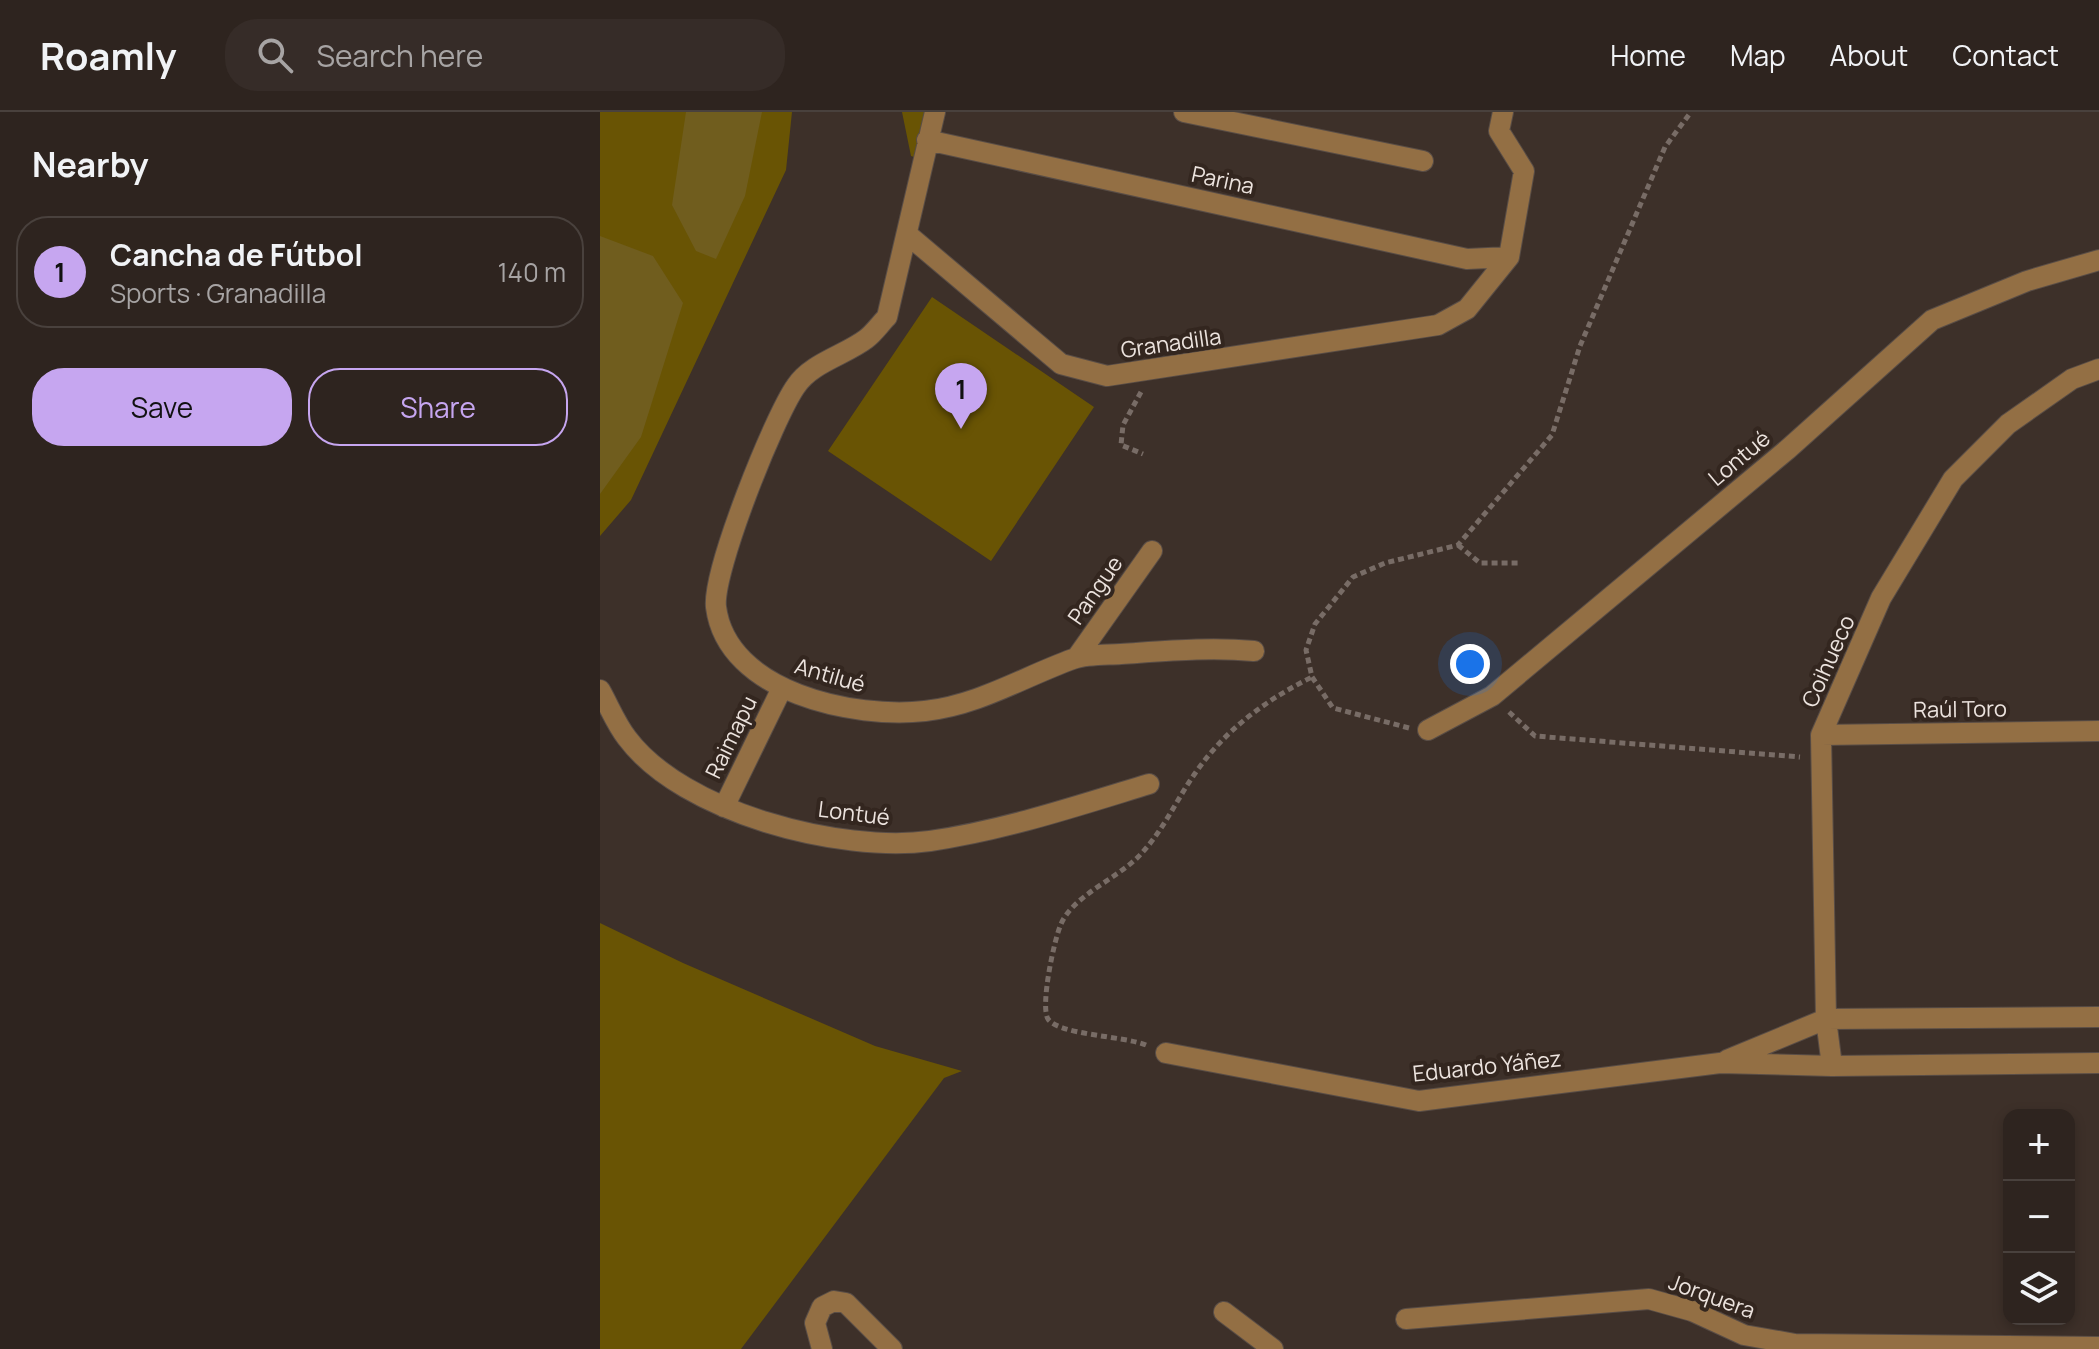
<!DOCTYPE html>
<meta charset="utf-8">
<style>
body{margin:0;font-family:Manrope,sans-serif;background:#362c28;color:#f1f3f6}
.controls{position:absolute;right:24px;bottom:24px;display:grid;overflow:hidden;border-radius:16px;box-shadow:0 4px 12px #0003}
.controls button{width:72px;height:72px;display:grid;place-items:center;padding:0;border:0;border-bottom:2px solid #49413d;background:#2e241f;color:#f1f3f6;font:40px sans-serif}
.you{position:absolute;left:870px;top:552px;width:28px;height:28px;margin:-20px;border:6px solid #fff;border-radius:50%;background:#1a73e8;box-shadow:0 0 0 12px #1a73e833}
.badge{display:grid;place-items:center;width:52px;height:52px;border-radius:50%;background:#c6a6f0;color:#111;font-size:26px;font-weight:700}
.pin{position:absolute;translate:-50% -66px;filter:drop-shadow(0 2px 4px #0008)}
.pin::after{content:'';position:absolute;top:42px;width:28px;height:24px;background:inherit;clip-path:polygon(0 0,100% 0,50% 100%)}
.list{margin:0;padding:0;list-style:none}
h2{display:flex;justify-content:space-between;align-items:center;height:104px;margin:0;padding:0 32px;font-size:34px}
h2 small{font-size:26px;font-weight:400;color:#a7a4a4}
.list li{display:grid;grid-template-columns:52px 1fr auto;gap:24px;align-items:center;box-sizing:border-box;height:112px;margin:0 16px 16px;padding:0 16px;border:2px solid #49413d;border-radius:32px}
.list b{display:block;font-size:30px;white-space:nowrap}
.list p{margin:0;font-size:26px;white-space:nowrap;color:#a7a4a4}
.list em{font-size:26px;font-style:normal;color:#a7a4a4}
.actions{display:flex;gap:16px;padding:24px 32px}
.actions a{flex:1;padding:18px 0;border:2px solid #c6a6f0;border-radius:32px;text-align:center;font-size:28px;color:#c6a6f0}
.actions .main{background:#c6a6f0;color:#111}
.icon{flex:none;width:44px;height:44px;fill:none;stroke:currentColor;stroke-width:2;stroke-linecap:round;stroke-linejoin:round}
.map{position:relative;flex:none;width:1499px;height:1237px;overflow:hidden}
header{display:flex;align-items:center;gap:48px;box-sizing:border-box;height:112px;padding:0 40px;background:#2e241f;border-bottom:2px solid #49413d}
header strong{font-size:38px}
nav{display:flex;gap:44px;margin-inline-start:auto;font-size:28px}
.search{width:560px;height:72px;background:#362c28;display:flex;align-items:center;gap:20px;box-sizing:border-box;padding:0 28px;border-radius:32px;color:#a7a4a4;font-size:30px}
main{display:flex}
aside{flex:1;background:#2e241f}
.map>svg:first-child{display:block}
.green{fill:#695404}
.forest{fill:#705d1e}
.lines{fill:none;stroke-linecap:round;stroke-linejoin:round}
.minor-casing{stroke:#594d46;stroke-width:22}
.path{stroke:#786c66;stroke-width:5;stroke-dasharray:6 4;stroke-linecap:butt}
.minor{stroke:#936f44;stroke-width:20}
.labels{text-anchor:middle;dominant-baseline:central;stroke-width:8;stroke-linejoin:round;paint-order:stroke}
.street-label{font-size:22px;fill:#ece3de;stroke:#33261f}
</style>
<header>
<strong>Roamly</strong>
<div class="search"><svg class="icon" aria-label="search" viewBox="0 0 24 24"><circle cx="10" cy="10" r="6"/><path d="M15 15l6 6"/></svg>Search here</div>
<nav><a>Home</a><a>Map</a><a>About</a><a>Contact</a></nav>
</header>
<main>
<aside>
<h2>Nearby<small></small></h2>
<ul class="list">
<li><span class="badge">1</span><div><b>Cancha de Fútbol</b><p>Sports · Granadilla</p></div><em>140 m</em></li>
</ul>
<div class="actions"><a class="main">Save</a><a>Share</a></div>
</aside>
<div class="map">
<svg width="1499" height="1237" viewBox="0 0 1499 1237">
<rect width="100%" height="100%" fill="#3d3029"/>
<!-- green -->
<path class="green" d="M 0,0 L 192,0 L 186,58 L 31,388 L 0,424 Z
M 302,0 L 325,0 L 317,46 L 311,44 Z
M 332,185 L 494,295 L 391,449 L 228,339 Z
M 0,811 L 83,851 L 275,934 L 362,959 L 344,966 L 141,1237 L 0,1237 Z"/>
<!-- forest -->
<path class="forest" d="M 86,0 L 162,0 L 145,84 L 116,147 L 96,139 L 72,93 Z
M 0,124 L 53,144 L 83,191 L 41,325 L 0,382 Z"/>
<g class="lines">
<defs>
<path id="minor" d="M 335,0 L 287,205 C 280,212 274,221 266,227 C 245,243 211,251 196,274 C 174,305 112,460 116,495 C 127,581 255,607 325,599 C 379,593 423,565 473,547 C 487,542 506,543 521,542 C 567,539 609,535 654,539
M 584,0 L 823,49
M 327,28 L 867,147 L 909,145
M 308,123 L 461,252 L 507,264 L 838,213 L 867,197 L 909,145 L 924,59 L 899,19 L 903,0
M 477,545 L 552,439
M 0,578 C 9,594 16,612 27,626 C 83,701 241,741 330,729 C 405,718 477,694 549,672
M 828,618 L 892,584 L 1188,337 L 1332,208 L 1427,169 L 1499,148
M 1221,623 L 1499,619
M 124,695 L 182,576
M 566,941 L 819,989 L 1120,951 L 1232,954 L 1499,951
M 1127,948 L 1226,907 L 1499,905
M 1232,954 L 1226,907 L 1221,623 L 1281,486 L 1353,367 L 1408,312 L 1472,267 L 1499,257
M 624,1200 L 673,1237
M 806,1207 L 1049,1187 L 1092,1199 L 1144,1223 L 1195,1232 L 1499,1235
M 222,1237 L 215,1211 L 222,1195 L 234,1189 L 246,1191 L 292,1237"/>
</defs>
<!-- minor casing -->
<use href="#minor" class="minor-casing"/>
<!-- path -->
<path class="path" d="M 541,280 L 523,313 L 521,333 L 543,342
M 858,433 L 880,451 L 919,451
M 909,600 L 935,624 L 1200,645
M 809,616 L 733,596 L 712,565 L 706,538 L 715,512 L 753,465 L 785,451 L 858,433 L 952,323 L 980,234 L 1065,35 L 1091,0
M 546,933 C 524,924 459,923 448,907 C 440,894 454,828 461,812 C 473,784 516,767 538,745 C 563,720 576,688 596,660 C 626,617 666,588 712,565"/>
<!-- minor -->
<use href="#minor" class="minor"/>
</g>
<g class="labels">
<!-- street labels -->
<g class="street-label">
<text transform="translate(623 68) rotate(12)">Parina</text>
<text transform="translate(571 231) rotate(-8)">Granadilla</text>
<text transform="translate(1139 346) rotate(-40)">Lontué</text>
<text transform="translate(495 478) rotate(-55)">Pangue</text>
<text transform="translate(1228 549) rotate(-66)">Coihueco</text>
<text transform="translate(230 563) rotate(16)">Antilué</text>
<text transform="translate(1360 597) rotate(-1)">Raúl Toro</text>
<text transform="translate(131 625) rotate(-64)">Raimapu</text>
<text transform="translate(254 701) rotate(7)">Lontué</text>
<text transform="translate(887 954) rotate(-6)">Eduardo Yáñez</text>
<text transform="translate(1112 1184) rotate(20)">Jorquera</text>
</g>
</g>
</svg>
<div class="controls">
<button>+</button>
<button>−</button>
<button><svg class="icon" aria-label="layers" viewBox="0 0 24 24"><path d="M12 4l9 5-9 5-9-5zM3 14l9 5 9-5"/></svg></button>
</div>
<div class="you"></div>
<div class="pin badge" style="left:361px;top:317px">1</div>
</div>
</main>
